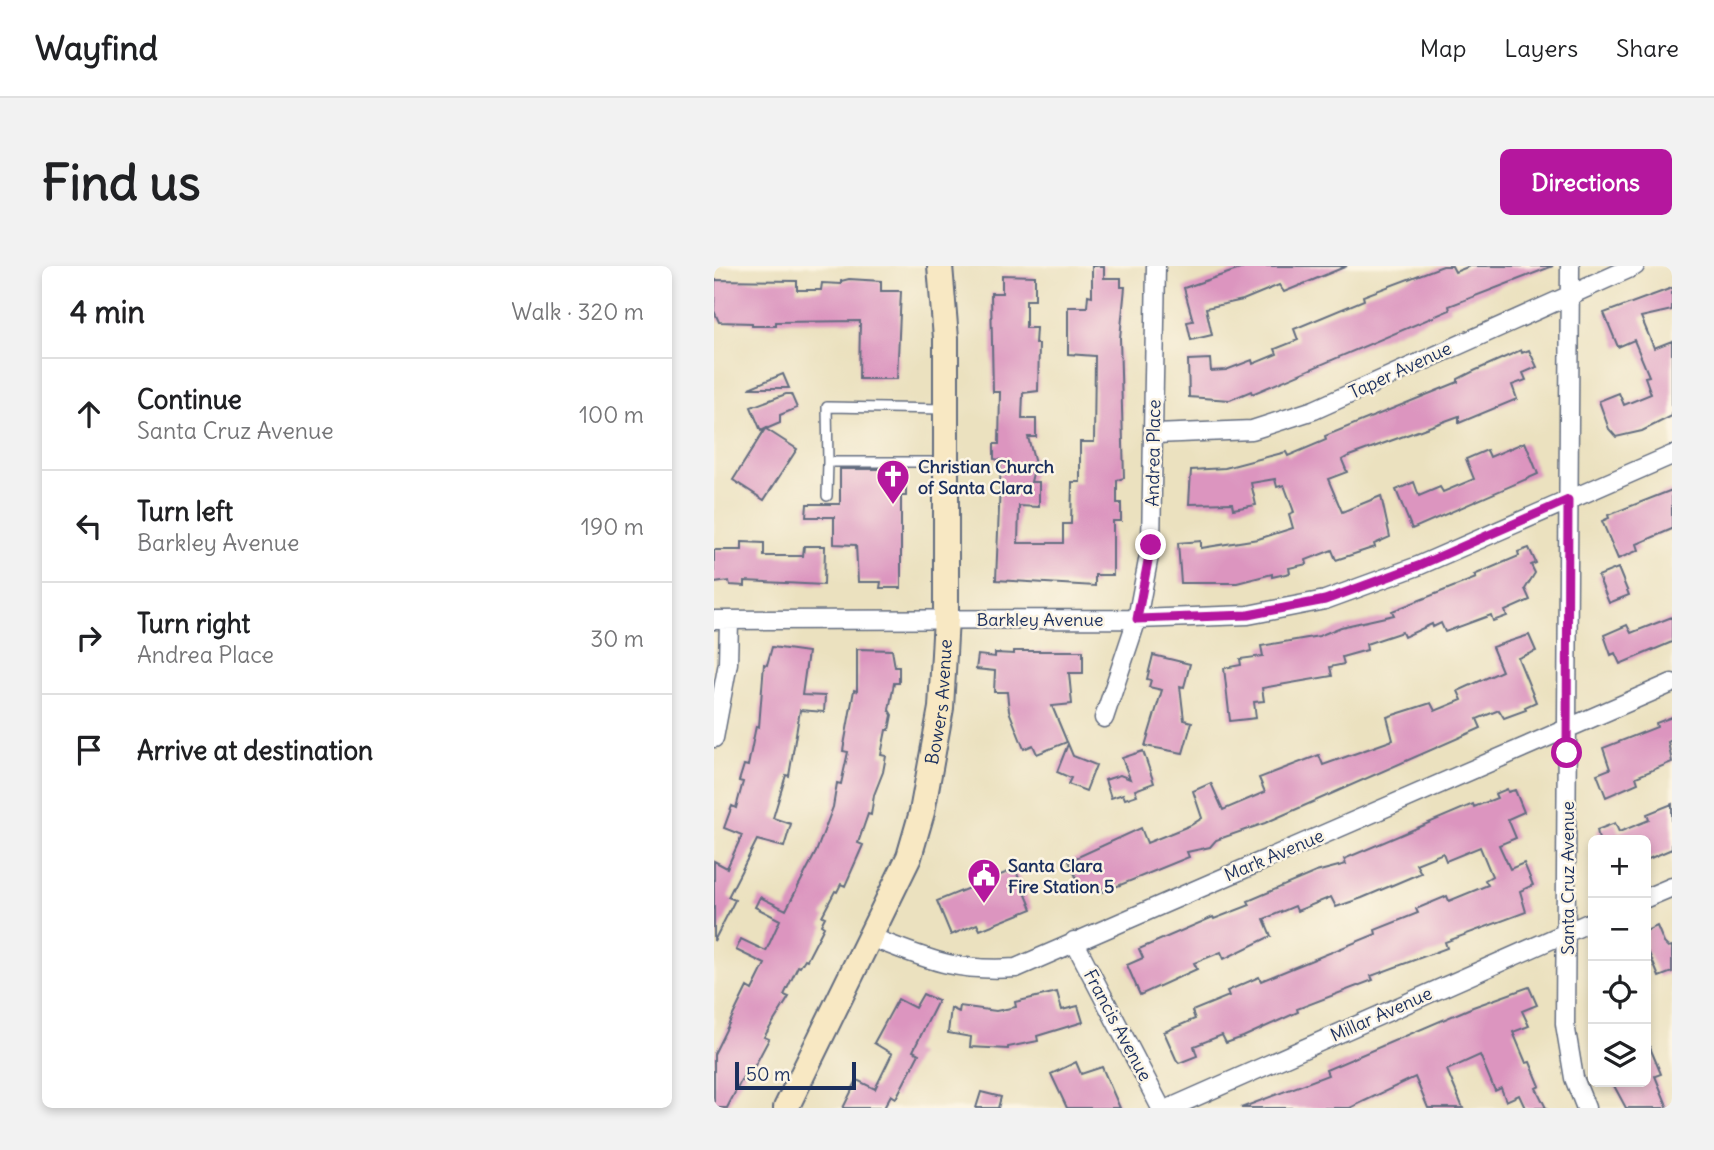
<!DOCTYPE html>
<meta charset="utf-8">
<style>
body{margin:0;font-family:Delius,sans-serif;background:#f2f2f2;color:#202124}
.controls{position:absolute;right:21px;bottom:21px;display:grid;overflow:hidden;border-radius:10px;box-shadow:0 4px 10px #0003}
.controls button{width:63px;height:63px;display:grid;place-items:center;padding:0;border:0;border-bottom:2px solid #e0e0e0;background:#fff;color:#202124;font:35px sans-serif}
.scale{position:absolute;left:21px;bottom:18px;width:121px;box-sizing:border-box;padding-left:7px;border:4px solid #1b2f5e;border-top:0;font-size:19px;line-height:24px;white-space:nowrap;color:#1b2f5e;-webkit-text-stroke:5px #fcf5e5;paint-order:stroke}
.stop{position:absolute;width:21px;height:21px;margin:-16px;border:5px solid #b5179e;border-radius:50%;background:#fff}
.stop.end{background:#b5179e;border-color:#fff;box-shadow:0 2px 7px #0008}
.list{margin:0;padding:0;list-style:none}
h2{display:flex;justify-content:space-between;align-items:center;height:91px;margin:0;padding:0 28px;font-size:30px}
h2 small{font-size:23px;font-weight:400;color:#757577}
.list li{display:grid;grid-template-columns:46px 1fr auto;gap:21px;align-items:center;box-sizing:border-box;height:112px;padding:0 28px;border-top:2px solid #e0e0e0}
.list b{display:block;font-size:26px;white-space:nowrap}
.list p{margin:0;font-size:23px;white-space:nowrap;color:#757577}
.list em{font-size:23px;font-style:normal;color:#757577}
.icon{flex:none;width:38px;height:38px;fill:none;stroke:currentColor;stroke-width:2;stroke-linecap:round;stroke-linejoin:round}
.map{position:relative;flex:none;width:958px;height:842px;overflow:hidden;border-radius:10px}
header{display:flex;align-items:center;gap:42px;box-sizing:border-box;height:98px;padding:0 35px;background:#fff;border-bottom:2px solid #e0e0e0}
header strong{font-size:33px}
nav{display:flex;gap:38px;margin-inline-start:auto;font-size:24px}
.intro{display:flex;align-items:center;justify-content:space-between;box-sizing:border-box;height:168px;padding:0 42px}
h1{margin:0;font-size:49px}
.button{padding:18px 32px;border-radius:10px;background:#b5179e;color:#fff;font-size:24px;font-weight:700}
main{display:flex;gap:42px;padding:0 42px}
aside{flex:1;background:#fff;border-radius:10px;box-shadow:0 4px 10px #0003}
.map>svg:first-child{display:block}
.building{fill:#dc95bf}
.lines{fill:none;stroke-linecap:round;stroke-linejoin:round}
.lane-casing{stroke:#646d80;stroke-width:12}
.street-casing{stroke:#646d80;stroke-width:21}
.secondary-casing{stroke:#646d80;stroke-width:28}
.lane{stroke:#fff;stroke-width:9}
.street{stroke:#fff;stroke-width:18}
.secondary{stroke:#f8e8c3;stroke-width:24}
.route{stroke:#b5179e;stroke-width:9}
.labels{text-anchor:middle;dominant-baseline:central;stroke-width:5;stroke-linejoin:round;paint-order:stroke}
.street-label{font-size:18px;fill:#1b2f5e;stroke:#fcf5e5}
.poi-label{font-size:18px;font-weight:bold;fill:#1b2f5e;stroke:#fcf5e5;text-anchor:start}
</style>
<header>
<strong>Wayfind</strong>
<nav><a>Map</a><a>Layers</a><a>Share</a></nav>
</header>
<div class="intro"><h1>Find us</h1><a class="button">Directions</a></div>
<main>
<aside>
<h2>4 min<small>Walk · 320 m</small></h2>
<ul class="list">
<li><svg class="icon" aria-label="ahead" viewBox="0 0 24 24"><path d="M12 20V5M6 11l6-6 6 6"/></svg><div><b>Continue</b><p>Santa Cruz Avenue</p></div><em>100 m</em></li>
<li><svg class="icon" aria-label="left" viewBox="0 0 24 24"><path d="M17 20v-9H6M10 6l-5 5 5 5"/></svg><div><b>Turn left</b><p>Barkley Avenue</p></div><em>190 m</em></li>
<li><svg class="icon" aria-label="right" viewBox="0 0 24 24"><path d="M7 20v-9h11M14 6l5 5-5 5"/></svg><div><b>Turn right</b><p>Andrea Place</p></div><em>30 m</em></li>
<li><svg class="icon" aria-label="arrive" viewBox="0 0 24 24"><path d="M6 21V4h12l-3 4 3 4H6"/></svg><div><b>Arrive at destination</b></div></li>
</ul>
</aside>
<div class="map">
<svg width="958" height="842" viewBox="0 0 958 842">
<rect width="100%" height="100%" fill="#fcf5e5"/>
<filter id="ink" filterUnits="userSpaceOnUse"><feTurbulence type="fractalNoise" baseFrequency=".0143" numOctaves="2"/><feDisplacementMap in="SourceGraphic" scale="14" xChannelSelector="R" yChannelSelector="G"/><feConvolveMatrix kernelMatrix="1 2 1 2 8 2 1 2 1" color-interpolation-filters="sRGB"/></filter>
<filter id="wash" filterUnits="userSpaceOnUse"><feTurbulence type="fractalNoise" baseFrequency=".00686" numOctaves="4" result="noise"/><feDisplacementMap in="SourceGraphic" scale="28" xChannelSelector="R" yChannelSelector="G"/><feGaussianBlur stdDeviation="1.57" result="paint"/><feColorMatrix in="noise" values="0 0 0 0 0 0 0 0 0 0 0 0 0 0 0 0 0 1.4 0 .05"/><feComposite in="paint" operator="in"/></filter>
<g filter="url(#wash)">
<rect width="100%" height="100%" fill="#ebe1bf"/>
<g id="blocks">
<!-- building -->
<path class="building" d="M 378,0 L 390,0 L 390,12 L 407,12 L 407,21 L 411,21 L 406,72 L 410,212 L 403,214 L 403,237 L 407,237 L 407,255 L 399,255 L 399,309 L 381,309 L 381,320 L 282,314 L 287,194 L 280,193 L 280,178 L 285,178 L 286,126 L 279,126 L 277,27 L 288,27 L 288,9 L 321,10 L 321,34 L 312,34 L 312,62 L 322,62 L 321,78 L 325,78 L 324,125 L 309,127 L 308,153 L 322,153 L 322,171 L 314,171 L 321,198 L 317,216 L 325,216 L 325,241 L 305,240 L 304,277 L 349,277 L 349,258 L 357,258 L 358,216 L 366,216 L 366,176 L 380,176 L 381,90 L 354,88 L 354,41 L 373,41 L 374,29 L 378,30 Z
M 535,0 L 633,0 L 570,26 L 565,19 L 529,34 L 492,42 L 498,69 L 477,74 L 473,56 L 479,55 L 470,22 Z
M 729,0 L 738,0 L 741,6 L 756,0 L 839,0 L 735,40 L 736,44 L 538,128 L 537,125 L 516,134 L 475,131 L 474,94 L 496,93 L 497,105 L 512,104 L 538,94 L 539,98 L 563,88 L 561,83 L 584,74 L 580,63 L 650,34 L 649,30 Z
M 135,13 L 167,15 L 167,25 L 187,25 L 183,113 L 145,113 L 146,55 L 62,56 L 62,60 L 38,60 L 38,57 L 5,56 L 0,45 L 1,14 L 83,15 L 83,24 L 107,24 L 108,17 L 127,18 L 127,15 Z
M 958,22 L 958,44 L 927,51 L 940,82 L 958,75 L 958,150 L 928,165 L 902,171 L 895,163 L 885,135 L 905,127 L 910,139 L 937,128 L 931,111 L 935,110 L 920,74 L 904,81 L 890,47 Z
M 807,84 L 808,87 L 815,84 L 823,101 L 809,107 L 812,114 L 798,119 L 803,133 L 745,157 L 745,150 L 635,190 L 628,194 L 633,206 L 614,213 L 628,246 L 667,230 L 676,271 L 660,278 L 661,281 L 622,294 L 618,284 L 592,294 L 593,298 L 575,302 L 576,307 L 558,311 L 558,308 L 523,317 L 467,317 L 464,277 L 487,275 L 487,282 L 544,273 L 579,262 L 575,248 L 580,246 L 570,219 L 563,221 L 561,213 L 537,217 L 542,239 L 519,243 L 518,237 L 475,238 L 477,204 L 511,202 L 572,186 L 574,190 L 612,174 L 611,170 L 744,116 L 744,113 L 760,105 Z
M 69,108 L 75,122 L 35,122 Z
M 72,128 L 77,128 L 83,142 L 66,149 L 66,157 L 52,163 L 83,183 L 50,234 L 19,214 L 51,163 L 47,165 L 37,141 Z
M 811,176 L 824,208 L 698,263 L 682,224 L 700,216 L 705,230 L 726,221 L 729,226 L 760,213 L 752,193 L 773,184 L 776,191 Z
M 126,203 L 192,203 L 192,230 L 187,230 L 187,322 L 166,322 L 167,316 L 144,316 L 142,279 L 120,278 L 120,251 L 92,251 L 93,238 L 126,238 Z
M 958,224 L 958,263 L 923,278 L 925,284 L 904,293 L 888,255 L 895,252 L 894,249 Z
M 28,276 L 50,277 L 50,290 L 89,290 L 90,280 L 111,280 L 110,319 L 31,315 L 31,320 L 16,319 L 15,315 L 0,317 L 0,284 L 28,284 Z
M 815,282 L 822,297 L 817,299 L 821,307 L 811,323 L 816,334 L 791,345 L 793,350 L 779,355 L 777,349 L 731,366 L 727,357 L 719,361 L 718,358 L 690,371 L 688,366 L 652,378 L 653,384 L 628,391 L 630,398 L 616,401 L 618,410 L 548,422 L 550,435 L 540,436 L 542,452 L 516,455 L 510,402 L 527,399 L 526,393 L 549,390 L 547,380 L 605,370 L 627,361 L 680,349 L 678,345 L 762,312 L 760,309 L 805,290 L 804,286 Z
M 904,302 L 915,329 L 895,337 L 884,310 Z
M 958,351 L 958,376 L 906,398 L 901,387 L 897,389 L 890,369 L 913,359 L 917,367 Z
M 815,369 L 822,385 L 804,392 L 822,436 L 811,441 L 812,444 L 790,452 L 785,444 L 763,453 L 767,462 L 551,557 L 502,574 L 496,581 L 473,586 L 475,591 L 389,626 L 385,618 L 368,625 L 355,595 L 427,562 L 433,577 L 477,559 L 488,552 L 479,525 L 497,517 L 509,544 L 551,526 L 545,512 L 605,489 L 609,499 L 679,474 L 673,451 L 717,437 L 721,445 L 748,434 L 744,425 L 788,405 L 778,381 Z
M 58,381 L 94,386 L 88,429 L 111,430 L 110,446 L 86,444 L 75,510 L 72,509 L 59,552 L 77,558 L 70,581 L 43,574 L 14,631 L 21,634 L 0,675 L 0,595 L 13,602 L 28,569 L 10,562 L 18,540 L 22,542 L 29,516 L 25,515 L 30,499 L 34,500 L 42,460 L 45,461 L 50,398 L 53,399 Z
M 143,383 L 178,384 L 181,401 L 185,401 L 185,417 L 180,417 L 175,444 L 178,449 L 175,464 L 172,464 L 167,489 L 172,490 L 169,506 L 160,529 L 157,549 L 154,548 L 144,577 L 149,579 L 131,620 L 127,618 L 123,626 L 121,625 L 108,650 L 111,651 L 107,659 L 110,661 L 93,694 L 91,693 L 86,701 L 84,700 L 70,729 L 75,731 L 50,771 L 55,773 L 38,805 L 34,803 L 29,811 L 13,842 L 0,842 L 0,788 L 33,721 L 38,724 L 51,698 L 22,684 L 27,673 L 52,685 L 66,654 L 41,641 L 46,631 L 72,644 L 102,586 L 119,541 L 123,517 L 127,518 L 134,486 L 129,485 L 140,424 L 143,425 Z
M 300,385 L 369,385 L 369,407 L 355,407 L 358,438 L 338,440 L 353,476 L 323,488 L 319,479 L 310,483 L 295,445 L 293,426 L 280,426 L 281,405 L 262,403 L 264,389 L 281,391 L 281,387 L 300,388 Z
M 439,389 L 476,398 L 470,421 L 466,420 L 470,454 L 478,456 L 469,487 L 431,480 L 448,424 L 435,421 L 437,414 L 433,413 Z
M 958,451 L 958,474 L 954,476 L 958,496 L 922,511 L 924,517 L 892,531 L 883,508 L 896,503 L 889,482 L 943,461 L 942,457 Z
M 354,478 L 359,490 L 382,499 L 372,525 L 354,518 L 357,512 L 343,506 Z
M 429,485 L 440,517 L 421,524 L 423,529 L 411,533 L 409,528 L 397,532 L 391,514 L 406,509 L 416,513 L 408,492 Z
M 793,523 L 794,526 L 801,524 L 810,546 L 794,553 L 802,572 L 785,579 L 796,603 L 810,597 L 819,619 L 806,625 L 812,646 L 731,676 L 733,682 L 657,710 L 659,714 L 583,743 L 584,746 L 529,771 L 512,777 L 508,769 L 480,780 L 483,790 L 465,797 L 462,793 L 450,766 L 481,753 L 478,745 L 515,730 L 513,725 L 545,711 L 547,715 L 662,668 L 661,664 L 704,647 L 702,643 L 733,630 L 735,635 L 774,619 L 771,614 L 778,610 L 766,581 L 732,595 L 729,587 L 702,598 L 707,607 L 648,632 L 622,641 L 617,631 L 583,645 L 581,640 L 550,653 L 557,670 L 510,693 L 507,686 L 480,697 L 483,703 L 426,729 L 413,699 L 429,692 L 425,683 L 499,651 L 500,653 L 536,639 L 534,635 L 602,606 L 632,598 L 630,593 L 759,538 L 760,541 L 783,532 L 781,528 Z
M 958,538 L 958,583 L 932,594 L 932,574 L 885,574 L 883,564 L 901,557 L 905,566 L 935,554 L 933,548 Z
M 301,603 L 318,643 L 266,664 L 263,658 L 237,669 L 223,635 Z
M 943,660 L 950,677 L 954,681 L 958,680 L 958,706 L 945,711 L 935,687 L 932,688 L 932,665 Z
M 815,721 L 823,739 L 808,745 L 815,760 L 799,766 L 812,797 L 816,796 L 826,820 L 822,822 L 832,842 L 811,842 L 805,829 L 792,835 L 787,822 L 781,825 L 766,789 L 733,804 L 749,842 L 714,842 L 701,811 L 636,842 L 527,842 L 614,809 L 612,804 L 759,741 Z
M 343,726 L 348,744 L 364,740 L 369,756 L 323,770 L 324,775 L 294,781 L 294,783 L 256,781 L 257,771 L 234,767 L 237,742 L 245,746 L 246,740 L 282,745 L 302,741 L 301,736 Z
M 209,728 L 224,735 L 199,785 L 205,788 L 182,832 L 177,829 L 170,842 L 129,842 L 143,814 L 161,823 L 178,788 L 160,777 L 184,733 L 201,742 Z
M 932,772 L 947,808 L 941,810 L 954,842 L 912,842 L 898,816 L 932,816 Z
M 362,796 L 367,808 L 388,801 L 406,842 L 353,842 L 337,808 Z
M 267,826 L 287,831 L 284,842 L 262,842 Z"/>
</g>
</g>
<g filter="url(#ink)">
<use href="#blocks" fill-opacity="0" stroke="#646d80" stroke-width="2"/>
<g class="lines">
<defs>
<path id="lane" d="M 231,196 L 114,196 L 113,141 L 232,143
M 113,230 L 114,196"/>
<path id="street" d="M 856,0 L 851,758 L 860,812 L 872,842
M 441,168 L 538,164 L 600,144 L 921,0
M 0,354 L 423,353 L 534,349 L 611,334 L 704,300 L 958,189
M 390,452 L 423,353 L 437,279 L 442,0
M 0,472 L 14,397 L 15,355
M 932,632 L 958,621
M 156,671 C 214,693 238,706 302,702 L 958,417
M 360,675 L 447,842
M 456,842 L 879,655"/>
<g id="secondary">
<path id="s1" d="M 72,842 L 195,591 L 208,546 L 227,442 L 232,352 L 232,72 L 226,0"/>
</g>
</defs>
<!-- lane casing -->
<use href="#lane" class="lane-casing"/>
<!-- street casing -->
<use href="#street" class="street-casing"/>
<!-- secondary casing -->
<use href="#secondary" class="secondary-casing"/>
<!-- lane -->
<use href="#lane" class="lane"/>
<!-- street -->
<use href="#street" class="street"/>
<!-- secondary -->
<use href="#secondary" class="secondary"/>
</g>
</g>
<g class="lines" filter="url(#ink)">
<!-- route -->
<path class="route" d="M 437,279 L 423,353 L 534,349 L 611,334 L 704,300 L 854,234 L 853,487"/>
</g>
<!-- icons -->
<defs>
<symbol id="church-pin" viewBox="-11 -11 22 30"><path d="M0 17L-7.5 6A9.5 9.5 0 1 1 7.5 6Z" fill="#b5179e" stroke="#fcf5e5"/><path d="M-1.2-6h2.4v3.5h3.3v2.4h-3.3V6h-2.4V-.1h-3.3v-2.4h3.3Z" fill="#fff"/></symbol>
<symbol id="civic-pin" viewBox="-11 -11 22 30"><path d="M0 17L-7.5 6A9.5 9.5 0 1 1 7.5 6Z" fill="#b5179e" stroke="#fcf5e5"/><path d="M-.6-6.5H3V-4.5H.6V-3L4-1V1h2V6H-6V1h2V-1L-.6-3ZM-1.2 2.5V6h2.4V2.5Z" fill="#fff"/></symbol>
</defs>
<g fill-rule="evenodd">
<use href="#church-pin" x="160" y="191" width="38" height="52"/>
<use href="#civic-pin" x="251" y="590" width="38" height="52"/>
</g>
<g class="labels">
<!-- street labels -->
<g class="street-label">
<text transform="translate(686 104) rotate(-25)">Taper Avenue</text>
<text transform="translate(439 187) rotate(-89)">Andrea Place</text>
<text x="326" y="353">Barkley Avenue</text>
<text stroke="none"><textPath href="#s1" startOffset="438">Bowers Avenue</textPath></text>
<text transform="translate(560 589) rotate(-23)">Mark Avenue</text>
<text transform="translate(853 612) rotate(-90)">Santa Cruz Avenue</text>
<text transform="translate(667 748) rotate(-24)">Millar Avenue</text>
<text transform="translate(404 759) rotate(62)">Francis Avenue</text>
</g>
<!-- poi labels -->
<g class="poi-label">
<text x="204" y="200">Christian Church<tspan x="204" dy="21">of Santa Clara</tspan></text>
<text x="294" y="599">Santa Clara<tspan x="294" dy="21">Fire Station 5</tspan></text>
</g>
</g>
</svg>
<div class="controls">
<button>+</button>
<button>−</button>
<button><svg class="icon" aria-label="locate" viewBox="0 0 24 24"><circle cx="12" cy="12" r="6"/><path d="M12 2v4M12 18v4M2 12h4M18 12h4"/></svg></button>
<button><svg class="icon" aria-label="layers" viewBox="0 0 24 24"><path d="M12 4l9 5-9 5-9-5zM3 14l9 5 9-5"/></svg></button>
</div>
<div class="scale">50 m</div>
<div class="stop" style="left:853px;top:487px"></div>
<div class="stop end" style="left:437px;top:279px"></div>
</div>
</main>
